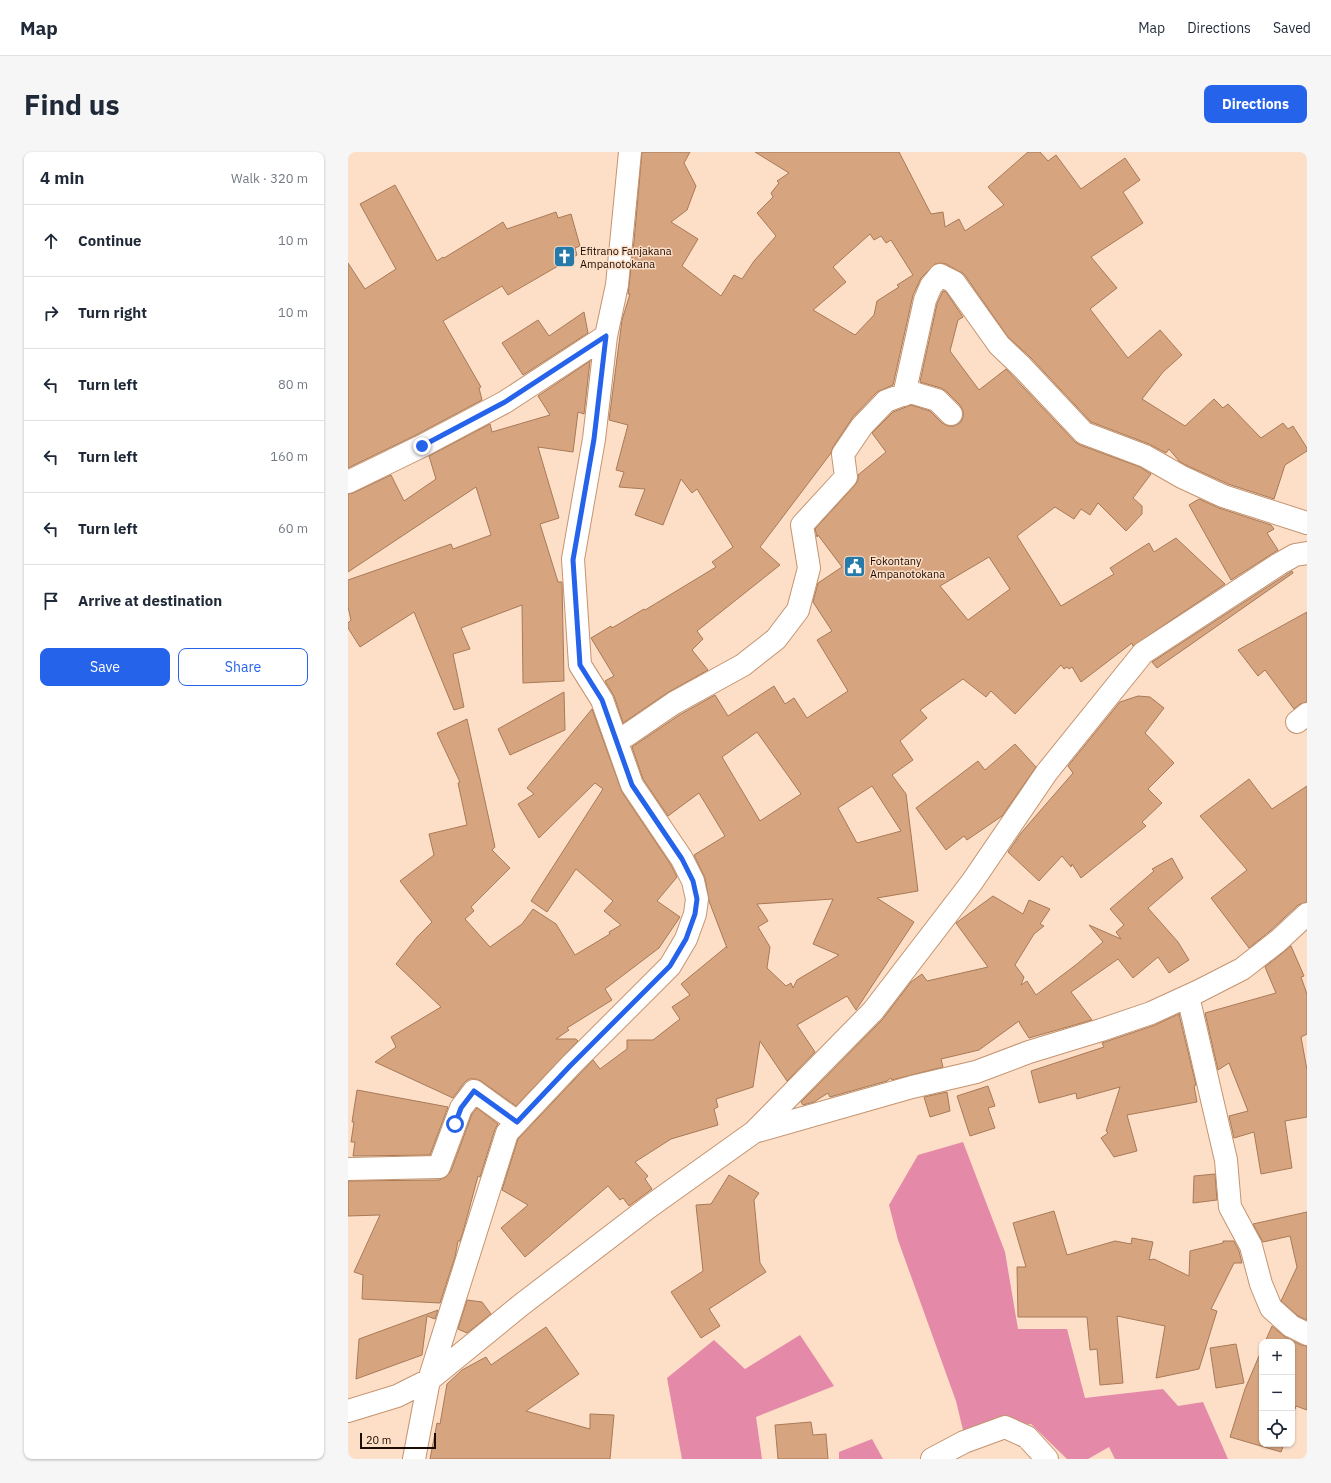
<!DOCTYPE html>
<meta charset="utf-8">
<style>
body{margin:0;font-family:"IBM Plex Sans",sans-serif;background:#f6f6f7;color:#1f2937}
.controls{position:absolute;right:12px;bottom:12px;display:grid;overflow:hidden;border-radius:8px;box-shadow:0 1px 3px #0004}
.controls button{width:36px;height:36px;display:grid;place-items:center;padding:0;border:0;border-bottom:1px solid #e0e1e3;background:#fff;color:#1f2937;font:20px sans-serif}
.scale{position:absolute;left:12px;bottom:10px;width:76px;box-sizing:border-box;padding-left:4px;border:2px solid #1d0c01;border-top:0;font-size:11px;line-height:14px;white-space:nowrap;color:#1d0c01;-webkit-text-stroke:3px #fddec7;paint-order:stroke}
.stop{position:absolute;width:12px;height:12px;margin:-9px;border:3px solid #2563eb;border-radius:50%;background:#fff}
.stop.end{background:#2563eb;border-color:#fff;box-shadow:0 1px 4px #0008}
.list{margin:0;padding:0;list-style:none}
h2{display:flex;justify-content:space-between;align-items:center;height:52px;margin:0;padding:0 16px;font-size:17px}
h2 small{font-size:13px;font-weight:400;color:#747a83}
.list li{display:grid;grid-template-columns:26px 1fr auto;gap:12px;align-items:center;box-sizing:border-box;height:72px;padding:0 16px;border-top:1px solid #e0e1e3}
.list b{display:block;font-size:15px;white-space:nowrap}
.list em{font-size:13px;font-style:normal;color:#747a83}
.actions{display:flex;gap:8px;padding:12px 16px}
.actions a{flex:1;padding:9px 0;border:1px solid #2563eb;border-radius:8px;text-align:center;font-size:14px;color:#2563eb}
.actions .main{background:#2563eb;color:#fff}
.icon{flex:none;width:22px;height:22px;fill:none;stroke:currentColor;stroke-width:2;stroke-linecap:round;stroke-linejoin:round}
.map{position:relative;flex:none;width:959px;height:1307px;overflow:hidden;border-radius:8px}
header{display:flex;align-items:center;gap:24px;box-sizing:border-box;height:56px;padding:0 20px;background:#fff;border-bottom:1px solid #e0e1e3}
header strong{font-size:19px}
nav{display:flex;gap:22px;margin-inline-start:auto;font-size:14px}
.intro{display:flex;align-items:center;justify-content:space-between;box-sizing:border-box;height:96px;padding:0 24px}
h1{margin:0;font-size:28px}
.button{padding:10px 18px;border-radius:8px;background:#2563eb;color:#fff;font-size:14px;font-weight:700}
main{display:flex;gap:24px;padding:0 24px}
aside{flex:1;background:#fff;border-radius:8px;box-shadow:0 1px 3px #0004}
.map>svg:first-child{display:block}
.forest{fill:#e489a8}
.building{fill:#d6a580;stroke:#a87a57;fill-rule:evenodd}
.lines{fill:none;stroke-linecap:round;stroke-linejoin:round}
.minor-casing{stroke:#c49470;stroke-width:24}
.minor{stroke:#fff;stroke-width:22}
.route{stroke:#2563eb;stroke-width:5}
.labels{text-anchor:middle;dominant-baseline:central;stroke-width:3;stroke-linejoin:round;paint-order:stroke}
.poi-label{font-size:11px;fill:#1d0c01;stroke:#fddec7;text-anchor:start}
</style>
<header>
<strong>Map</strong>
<nav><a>Map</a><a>Directions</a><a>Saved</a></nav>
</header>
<div class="intro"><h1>Find us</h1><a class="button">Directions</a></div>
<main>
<aside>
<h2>4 min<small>Walk · 320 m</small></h2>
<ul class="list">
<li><svg class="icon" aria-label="ahead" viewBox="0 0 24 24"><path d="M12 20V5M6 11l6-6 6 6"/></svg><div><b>Continue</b></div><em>10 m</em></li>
<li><svg class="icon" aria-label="right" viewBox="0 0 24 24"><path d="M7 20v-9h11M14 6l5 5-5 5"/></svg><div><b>Turn right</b></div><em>10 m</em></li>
<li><svg class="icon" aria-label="left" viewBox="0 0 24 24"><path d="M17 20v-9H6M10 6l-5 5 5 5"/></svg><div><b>Turn left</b></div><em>80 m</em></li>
<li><svg class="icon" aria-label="left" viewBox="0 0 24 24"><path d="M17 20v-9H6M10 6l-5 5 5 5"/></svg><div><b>Turn left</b></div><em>160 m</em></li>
<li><svg class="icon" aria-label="left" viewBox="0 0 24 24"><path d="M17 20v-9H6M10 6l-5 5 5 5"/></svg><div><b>Turn left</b></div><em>60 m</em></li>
<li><svg class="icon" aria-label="arrive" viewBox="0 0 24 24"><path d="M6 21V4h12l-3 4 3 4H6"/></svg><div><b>Arrive at destination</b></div></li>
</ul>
<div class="actions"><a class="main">Save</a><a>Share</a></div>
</aside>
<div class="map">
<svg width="959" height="1307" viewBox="0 0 959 1307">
<rect width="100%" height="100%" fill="#fddec7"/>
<!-- forest -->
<path class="forest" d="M 615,990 L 657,1100 L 670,1177 L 719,1177 L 737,1246 L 815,1237 L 830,1254 L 855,1250 L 880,1307 L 767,1307 L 761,1295 L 740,1307 L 719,1307 L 683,1272 L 615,1278 L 608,1249 L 550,1088 L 541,1053 L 570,1003 Z
M 452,1183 L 486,1234 L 408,1265 L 414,1307 L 334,1307 L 319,1226 L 366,1188 L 397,1217 Z
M 524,1287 L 535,1307 L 491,1307 L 491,1300 Z"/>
<!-- building -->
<path class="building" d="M 294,0 L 342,0 L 336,11 L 348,34 L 339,58 L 323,70 L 350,87 L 334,114 L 373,144 L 386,123 L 394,127 L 406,109 L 428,84 L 409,61 L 425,45 L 423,41 L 431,31 L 429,29 L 441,21 L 407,0 L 551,0 L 583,62 L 595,60 L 597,75 L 611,67 L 617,79 L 656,53 L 640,35 L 680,0 L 692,0 L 700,9 L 708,3 L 733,37 L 777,6 L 792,28 L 775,40 L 795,71 L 743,105 L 769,136 L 742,157 L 780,206 L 812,178 L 834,203 L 815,220 L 794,247 L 837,274 L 866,247 L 875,256 L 880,252 L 913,286 L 935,271 L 940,277 L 945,274 L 959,296 L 959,299 L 937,313 L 926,347 L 880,332 L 840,314 L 832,310 L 821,297 L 818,301 L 801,292 L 743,270 L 683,206 L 660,185 L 616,122 L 598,112 L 593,111 L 587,112 L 573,126 L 565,143 L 545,233 L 529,240 L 505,265 L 485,295 L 483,301 L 412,395 L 432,413 L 349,479 L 355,487 L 344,498 L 360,518 L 319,541 L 275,571 L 266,544 L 257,529 L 266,524 L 243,486 L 263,474 L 264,476 L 296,457 L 297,458 L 368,415 L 364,410 L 385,395 L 349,337 L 344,341 L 333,327 L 315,373 L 287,363 L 297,337 L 271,335 L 276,320 L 268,318 L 280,273 L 261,268 L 274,168 L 282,142 L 280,142 L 286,89 ZM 522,82 L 526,88 L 533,84 L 538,91 L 543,88 L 565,123 L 549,133 L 551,135 L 529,149 L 526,163 L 507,183 L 465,158 L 498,130 L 485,115 Z
M 47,33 L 89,109 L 95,105 L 96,106 L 155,70 L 159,77 L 208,60 L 210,66 L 223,62 L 232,94 L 227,96 L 229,103 L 160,143 L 154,134 L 95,169 L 133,235 L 131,236 L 134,248 L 68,283 L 0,316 L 0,111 L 17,137 L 48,117 L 12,52 Z
M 595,139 L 598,140 L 615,165 L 610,168 L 602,199 L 631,238 L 658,217 L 727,290 L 732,293 L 792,315 L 803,322 L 785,346 L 794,354 L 794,362 L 778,379 L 750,351 L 742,363 L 733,357 L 726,367 L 707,355 L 669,384 L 713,454 L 766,422 L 762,416 L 801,391 L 806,400 L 828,386 L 877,432 L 785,494 L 784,491 L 733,530 L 724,515 L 721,517 L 719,515 L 716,517 L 713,513 L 667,562 L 643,539 L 638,545 L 615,527 L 572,558 L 579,566 L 552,589 L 565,608 L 544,623 L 558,642 L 570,739 L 529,746 L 566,770 L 508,858 L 499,844 L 449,873 L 467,900 L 439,929 L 412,889 L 405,935 L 368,947 L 370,955 L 366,957 L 370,973 L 323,987 L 287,1010 L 300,1024 L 297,1027 L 304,1037 L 281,1054 L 275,1046 L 272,1048 L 260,1034 L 177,1105 L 153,1076 L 180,1053 L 154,1038 L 170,987 L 245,908 L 252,917 L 279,897 L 279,888 L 305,888 L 332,867 L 324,855 L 342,843 L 333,832 L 378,795 L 379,796 L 361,749 L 357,726 L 346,703 L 377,684 L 351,641 L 320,664 L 295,627 L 284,595 L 333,562 L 367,543 L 380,564 L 426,534 L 437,552 L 446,546 L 459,566 L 500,539 L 469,488 L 484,479 L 465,450 L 470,431 L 494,415 L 470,383 L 469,385 L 467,377 L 507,333 L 510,328 L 510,323 L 538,300 L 524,281 L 545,260 L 563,253 L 582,259 L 594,271 L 600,274 L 606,274 L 612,271 L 615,266 L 615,259 L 612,253 L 598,239 L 593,236 L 572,230 L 589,152 ZM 641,405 L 662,437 L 620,468 L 592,434 ZM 409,580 L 453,642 L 412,669 L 374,605 ZM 524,634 L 553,679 L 509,691 L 490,656 ZM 485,747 L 465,792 L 491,803 L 449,828 L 445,836 L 443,831 L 438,834 L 419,816 L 422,795 L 410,775 L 420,769 L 409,752 Z
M 236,160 L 240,181 L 175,223 L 154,191 L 190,168 L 201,184 Z
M 242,209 L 236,262 L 230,260 L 225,300 L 190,295 L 211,366 L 192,372 L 210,430 L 214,430 L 216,529 L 175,531 L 174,453 L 113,476 L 122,497 L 105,502 L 116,555 L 106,558 L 66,460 L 12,495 L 0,476 L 0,471 L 3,468 L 0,455 L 0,428 L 103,392 L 105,397 L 143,383 L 128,335 L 0,420 L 0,342 L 5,341 L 43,323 L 56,349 L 88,327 L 81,304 L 142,272 L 144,280 L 202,263 L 190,244 Z
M 851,347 L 871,356 L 923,373 L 926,377 L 919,381 L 930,398 L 883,428 L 841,353 Z
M 944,419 L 945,421 L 809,516 L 804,510 Z
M 959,460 L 959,550 L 952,552 L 946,557 L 917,518 L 910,524 L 890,498 Z
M 216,540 L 217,578 L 162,603 L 150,577 Z
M 790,544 L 802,545 L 816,556 L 797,581 L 826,611 L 800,637 L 814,651 L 794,670 L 798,674 L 733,726 L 724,712 L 723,715 L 714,704 L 691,729 L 660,700 L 673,681 L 725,621 L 720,614 L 772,550 Z
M 244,557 L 274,640 L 323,713 L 329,725 L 309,749 L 332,765 L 311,796 L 257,837 L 264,848 L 219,876 L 221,878 L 208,887 L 228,887 L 230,889 L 168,954 L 133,929 L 128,927 L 121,927 L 116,931 L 105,946 L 27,910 L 48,895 L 43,885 L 93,855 L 48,812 L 69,785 L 84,770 L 52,729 L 86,703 L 81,682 L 119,673 L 110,631 L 112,630 L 89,581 L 119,567 L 147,695 L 144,698 L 162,716 L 123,755 L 126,759 L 117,767 L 142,795 L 174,772 L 185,757 L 208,772 L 227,803 L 262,782 L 261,780 L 273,773 L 256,759 L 265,749 L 228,717 L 199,760 L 183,749 L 255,637 L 247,631 L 191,686 L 170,652 L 186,642 L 179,636 Z
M 667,592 L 688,615 L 654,664 L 619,688 L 616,684 L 598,698 L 568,656 L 630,609 L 637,618 Z
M 901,627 L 924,657 L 959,634 L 959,750 L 950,753 L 922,779 L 901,796 L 863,746 L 899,718 L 852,664 Z
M 824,706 L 835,726 L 800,756 L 830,790 L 841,808 L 821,821 L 810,805 L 785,826 L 770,807 L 723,840 L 744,868 L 681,886 L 672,872 L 671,869 L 631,898 L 593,907 L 595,915 L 544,928 L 543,926 L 539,929 L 482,945 L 480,941 L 466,950 L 455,953 L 453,950 L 534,868 L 563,830 L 574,822 L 579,829 L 640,815 L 608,771 L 645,744 L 675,762 L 681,748 L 702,757 L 692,772 L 696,774 L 686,782 L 667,813 L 676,825 L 673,833 L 679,829 L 688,843 L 729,812 L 755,790 L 741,773 L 773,787 L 768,780 L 776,773 L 762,757 L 806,719 L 804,717 Z
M 943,794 L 956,824 L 953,825 L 959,842 L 959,882 L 953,885 L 959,918 L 959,965 L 937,969 L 944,1016 L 913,1022 L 906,980 L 886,986 L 881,964 L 900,959 L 881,911 L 870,918 L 857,861 L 928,841 L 917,815 Z
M 831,862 L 848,933 L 846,934 L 849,950 L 779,963 L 789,999 L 766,1005 L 753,986 L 760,981 L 758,979 L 772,935 L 729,947 L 728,941 L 691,951 L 683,919 L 756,895 L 754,891 L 807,873 Z
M 640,934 L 647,954 L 640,956 L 647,976 L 622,984 L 609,944 Z
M 9,938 L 100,955 L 82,1003 L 5,1004 L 7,990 L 3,990 L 6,970 L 4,970 Z
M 599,940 L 602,959 L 582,965 L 576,945 Z
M 129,956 L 150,972 L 147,977 L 132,1025 L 130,1024 L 115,1080 L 112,1089 L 110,1089 L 107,1105 L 92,1151 L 14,1147 L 15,1123 L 6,1120 L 32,1063 L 0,1064 L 0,1029 L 91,1028 L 98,1025 L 103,1019 L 124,962 Z
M 867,1022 L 869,1048 L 845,1051 L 846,1024 Z
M 381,1023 L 411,1041 L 406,1048 L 412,1111 L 418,1120 L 361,1157 L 372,1174 L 353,1186 L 323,1140 L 355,1119 L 348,1053 L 363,1052 Z
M 706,1059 L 719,1103 L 767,1089 L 783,1092 L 784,1086 L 805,1090 L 801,1108 L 806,1107 L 841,1124 L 842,1099 L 875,1091 L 875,1089 L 886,1089 L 891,1099 L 894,1111 L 886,1111 L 863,1157 L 869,1159 L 851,1217 L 808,1226 L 817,1174 L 769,1164 L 775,1231 L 752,1233 L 749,1197 L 742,1198 L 739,1165 L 670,1165 L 669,1115 L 678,1115 L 665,1071 Z
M 959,1060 L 959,1168 L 950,1164 L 933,1149 L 949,1115 L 942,1084 L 915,1090 L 905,1072 Z
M 119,1148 L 134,1150 L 143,1162 L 119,1181 L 110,1177 Z
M 90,1158 L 87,1167 L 79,1164 L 74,1203 L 8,1227 L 11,1187 Z
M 924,1174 L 937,1185 L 953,1193 L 959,1194 L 959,1258 L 948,1254 L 944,1267 L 944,1190 L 917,1190 Z
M 198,1175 L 231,1222 L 178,1259 L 242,1277 L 242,1262 L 266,1263 L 262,1307 L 82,1307 L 89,1271 L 92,1272 L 99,1232 L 114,1218 L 138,1205 L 143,1213 Z
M 888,1192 L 896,1231 L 868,1236 L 862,1196 Z
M 914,1197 L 914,1292 L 936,1292 L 933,1300 L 882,1285 L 897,1237 Z
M 463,1270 L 465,1283 L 478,1282 L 480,1307 L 430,1307 L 427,1273 Z"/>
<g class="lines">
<defs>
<path id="minor" d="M 556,243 L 577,148 L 583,134 L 592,123 L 606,130 L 651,193 L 674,215 L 736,281 L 797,304 L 834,325 L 875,344 L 959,371
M 0,330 L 74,294 L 157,250 L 258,184 L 269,133 L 282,0
M 949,570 L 959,562
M 269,590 L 326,551 L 395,513 L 428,487 L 450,458 L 461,416 L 454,373 L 498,325 L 495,302 L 514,274 L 538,249 L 562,240 L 589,248 L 603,262
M 840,844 L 878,1008 L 882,1055 L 903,1094 L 913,1132 L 923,1156 L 943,1174 L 959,1182
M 406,980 L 564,935 L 628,920 L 681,900 L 753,878 L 803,861 L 851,839 L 894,817 L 930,789 L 959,762
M 0,1017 L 91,1015 L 113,956 L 126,939 L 169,970
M 0,1259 L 49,1244 L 81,1228 L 173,1153 L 301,1055 L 406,980 L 525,859 L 624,730 L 699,620 L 795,501 L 931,412 L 947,403 L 959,401
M 66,1307 L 81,1228 L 159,981 L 222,914 L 322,814 L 338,787 L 347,762 L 349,747 L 345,729 L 334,707 L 284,633 L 254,548 L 232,513 L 225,407 L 246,287 L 258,184
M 584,1307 L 616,1290 L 657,1275 L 679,1285 L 699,1307"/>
</defs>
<!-- minor casing -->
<use href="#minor" class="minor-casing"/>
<!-- minor -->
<use href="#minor" class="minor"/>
</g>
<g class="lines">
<!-- route -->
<path class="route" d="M 74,294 L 157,250 L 258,184 L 246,287 L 225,408 L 232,513 L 254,548 L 284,633 L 334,707 L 345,729 L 349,747 L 347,762 L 338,787 L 322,814 L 222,914 L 169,970 L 126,939 L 113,956 L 107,972"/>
</g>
<!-- icons -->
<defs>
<symbol id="church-square" viewBox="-11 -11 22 22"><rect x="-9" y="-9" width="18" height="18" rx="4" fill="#257aaa" stroke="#fddec7"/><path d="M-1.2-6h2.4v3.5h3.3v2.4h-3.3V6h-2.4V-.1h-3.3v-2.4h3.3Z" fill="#fff"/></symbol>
<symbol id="civic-square" viewBox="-11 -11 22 22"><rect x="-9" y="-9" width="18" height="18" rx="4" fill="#257aaa" stroke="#fddec7"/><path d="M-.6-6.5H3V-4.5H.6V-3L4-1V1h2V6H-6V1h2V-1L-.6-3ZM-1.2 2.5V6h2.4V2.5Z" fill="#fff"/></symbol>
</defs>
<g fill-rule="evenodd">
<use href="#church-square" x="204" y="92" width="25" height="25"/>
<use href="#civic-square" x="494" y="402" width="25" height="25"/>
</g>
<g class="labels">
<!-- poi labels -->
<g class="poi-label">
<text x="232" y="99">Efitrano Fanjakana<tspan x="232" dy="13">Ampanotokana</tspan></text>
<text x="522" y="409">Fokontany<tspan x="522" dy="13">Ampanotokana</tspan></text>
</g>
</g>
</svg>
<div class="controls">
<button>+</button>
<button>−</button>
<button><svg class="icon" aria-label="locate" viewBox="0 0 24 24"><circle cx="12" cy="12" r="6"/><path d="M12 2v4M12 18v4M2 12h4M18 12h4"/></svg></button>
</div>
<div class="scale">20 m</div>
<div class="stop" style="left:107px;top:972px"></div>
<div class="stop end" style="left:74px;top:294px"></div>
</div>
</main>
